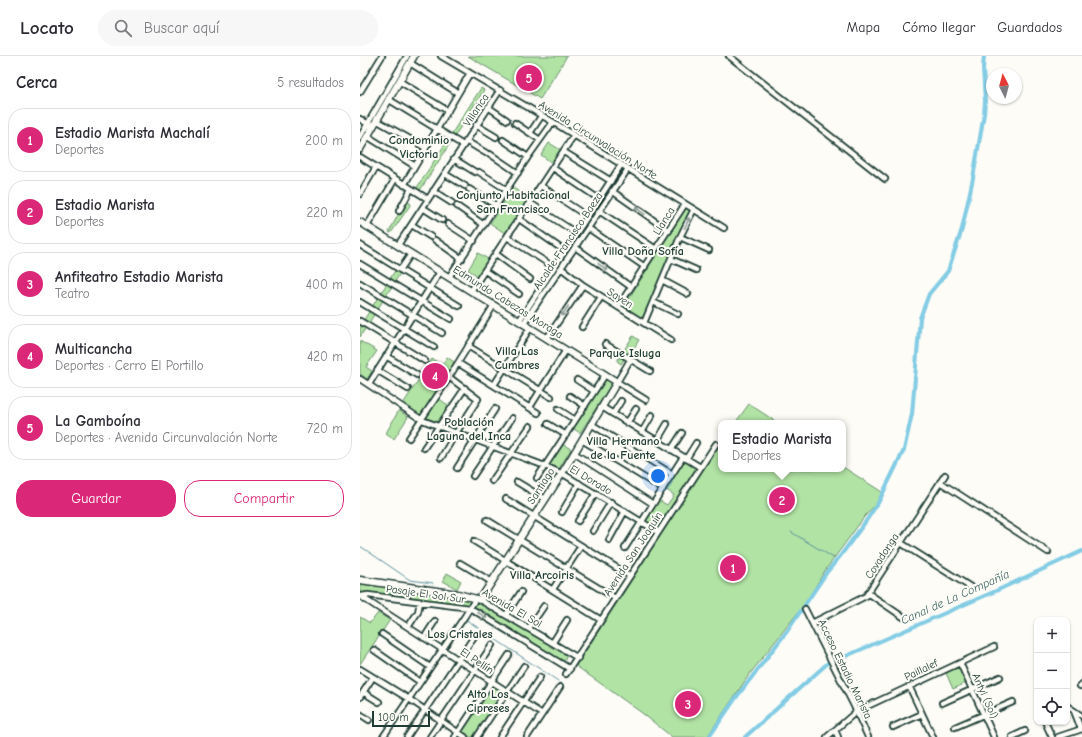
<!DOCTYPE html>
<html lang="es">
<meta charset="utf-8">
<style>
body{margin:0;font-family:"Comic Neue",sans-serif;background:#f7f7f7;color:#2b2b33}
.controls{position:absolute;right:12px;bottom:12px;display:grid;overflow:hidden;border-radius:8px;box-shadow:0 1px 3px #0004}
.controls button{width:36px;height:36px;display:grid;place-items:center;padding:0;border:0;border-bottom:1px solid #e1e1e2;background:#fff;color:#2b2b33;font:20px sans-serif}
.compass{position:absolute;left:626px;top:12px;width:36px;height:36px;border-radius:50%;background:#fff;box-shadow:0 1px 3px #0004;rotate:354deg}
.scale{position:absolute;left:12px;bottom:10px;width:58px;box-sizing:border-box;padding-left:4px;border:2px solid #1f3d34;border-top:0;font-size:11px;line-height:14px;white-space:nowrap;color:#1f3d34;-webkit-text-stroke:3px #fdfcf7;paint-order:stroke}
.you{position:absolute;left:298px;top:420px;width:14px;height:14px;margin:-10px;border:3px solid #fff;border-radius:50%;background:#1a73e8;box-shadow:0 0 0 6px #1a73e833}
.badge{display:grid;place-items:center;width:26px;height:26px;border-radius:50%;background:#db2777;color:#fff;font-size:13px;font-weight:700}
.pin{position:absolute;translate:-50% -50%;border:2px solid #fff;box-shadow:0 1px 4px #0006}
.popup{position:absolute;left:358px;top:364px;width:128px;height:52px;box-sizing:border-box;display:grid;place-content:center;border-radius:8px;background:#fff;filter:drop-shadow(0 1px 3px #0005);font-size:13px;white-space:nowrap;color:#7c7c81}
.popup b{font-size:15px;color:#2b2b33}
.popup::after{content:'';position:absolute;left:50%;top:100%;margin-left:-8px;border:8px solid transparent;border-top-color:#fff}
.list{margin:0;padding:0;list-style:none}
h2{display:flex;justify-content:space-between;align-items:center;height:52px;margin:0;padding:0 16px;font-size:17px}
h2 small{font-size:13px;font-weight:400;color:#7c7c81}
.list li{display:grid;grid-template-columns:26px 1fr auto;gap:12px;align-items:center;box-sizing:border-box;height:64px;margin:0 8px 8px;padding:0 8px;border:1px solid #e1e1e2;border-radius:16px}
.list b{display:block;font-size:15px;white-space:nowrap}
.list p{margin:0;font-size:13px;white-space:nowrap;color:#7c7c81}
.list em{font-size:13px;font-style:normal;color:#7c7c81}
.actions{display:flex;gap:8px;padding:12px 16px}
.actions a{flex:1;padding:9px 0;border:1px solid #db2777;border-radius:16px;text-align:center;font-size:14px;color:#db2777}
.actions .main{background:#db2777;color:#fff}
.icon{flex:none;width:22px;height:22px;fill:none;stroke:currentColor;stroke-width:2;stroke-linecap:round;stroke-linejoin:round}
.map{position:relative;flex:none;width:722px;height:681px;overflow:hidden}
header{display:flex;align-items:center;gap:24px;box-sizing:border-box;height:56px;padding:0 20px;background:#fff;border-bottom:1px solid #e1e1e2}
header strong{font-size:19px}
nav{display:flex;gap:22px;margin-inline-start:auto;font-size:14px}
.search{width:280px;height:36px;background:#f7f7f7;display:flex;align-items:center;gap:10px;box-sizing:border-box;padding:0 14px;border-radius:22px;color:#7c7c81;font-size:15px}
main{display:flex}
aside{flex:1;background:#fff}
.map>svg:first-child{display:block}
.green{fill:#b1e3a4;stroke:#68906c}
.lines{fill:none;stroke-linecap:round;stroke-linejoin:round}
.stream{stroke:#5b939e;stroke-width:1}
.canal{stroke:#83cce4;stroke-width:4}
.street-casing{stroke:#1f3d34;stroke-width:8}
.secondary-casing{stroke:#1f3d34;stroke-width:9}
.street{stroke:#fdfcf7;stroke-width:4.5}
.secondary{stroke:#fdfcf7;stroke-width:6}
.oneway{stroke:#8e9c96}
.labels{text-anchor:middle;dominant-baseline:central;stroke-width:4;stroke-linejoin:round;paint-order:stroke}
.street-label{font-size:11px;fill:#1f3d34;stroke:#fdfcf7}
.neighbourhood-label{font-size:12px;font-weight:bold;fill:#1f3d34;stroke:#fdfcf7}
.water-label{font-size:12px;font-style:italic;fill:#386160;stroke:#fdfcf7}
</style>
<header>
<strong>Locato</strong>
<div class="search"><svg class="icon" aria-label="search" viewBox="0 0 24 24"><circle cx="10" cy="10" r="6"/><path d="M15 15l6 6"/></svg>Buscar aquí</div>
<nav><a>Mapa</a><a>Cómo llegar</a><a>Guardados</a></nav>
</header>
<main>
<aside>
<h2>Cerca<small>5 resultados</small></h2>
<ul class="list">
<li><span class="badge">1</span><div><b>Estadio Marista Machalí</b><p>Deportes</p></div><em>200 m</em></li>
<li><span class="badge">2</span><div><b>Estadio Marista</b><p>Deportes</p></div><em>220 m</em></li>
<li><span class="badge">3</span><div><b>Anfiteatro Estadio Marista</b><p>Teatro</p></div><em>400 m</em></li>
<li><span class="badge">4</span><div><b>Multicancha</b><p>Deportes · Cerro El Portillo</p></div><em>420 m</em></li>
<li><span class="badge">5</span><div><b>La Gamboína</b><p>Deportes · Avenida Circunvalación Norte</p></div><em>720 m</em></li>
</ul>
<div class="actions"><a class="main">Guardar</a><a>Compartir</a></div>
</aside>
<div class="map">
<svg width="722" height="681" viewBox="0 0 722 681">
<rect width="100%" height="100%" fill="#fdfcf7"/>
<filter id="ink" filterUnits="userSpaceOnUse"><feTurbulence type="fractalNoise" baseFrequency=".025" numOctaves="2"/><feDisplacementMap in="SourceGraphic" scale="8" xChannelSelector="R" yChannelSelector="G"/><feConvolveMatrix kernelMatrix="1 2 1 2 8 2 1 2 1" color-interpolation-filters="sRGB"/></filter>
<g filter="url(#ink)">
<!-- green -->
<path class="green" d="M 108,0 L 207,0 L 180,43 Z
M 121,32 L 124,34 L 59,136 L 56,133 Z
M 189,87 L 201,94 L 192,107 L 181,99 Z
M 153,132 L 169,142 L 146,178 L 130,167 Z
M 46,144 L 51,148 L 31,177 L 29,176 Z
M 326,152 L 331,154 L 282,263 L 264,250 Z
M 118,197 L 128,203 L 118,220 L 108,214 Z
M 36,213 L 41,216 L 0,281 L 0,270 Z
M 273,280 L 279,284 L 269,300 L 267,299 L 261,308 L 257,305 Z
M 0,285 L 17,295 L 6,311 L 12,315 L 7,323 L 0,318 Z
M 87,301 L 94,306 L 62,361 L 43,348 L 72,303 L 82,309 Z
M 243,322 L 252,327 L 220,377 L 211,371 Z
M 77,341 L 89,350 L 78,367 L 64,362 Z
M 389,348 L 418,367 L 375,367 Z
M 39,354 L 48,361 L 34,383 L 26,377 Z
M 361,386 L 361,413 L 483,413 L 483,411 L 522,436 L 517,447 L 505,460 L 464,516 L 447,545 L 389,619 L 347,681 L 312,681 L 282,657 L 216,610 Z
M 200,387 L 211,393 L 199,413 L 186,408 Z
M 323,403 L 339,412 L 298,474 L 284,465 L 297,443 L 307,449 L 314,439 L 305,433 Z
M 87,517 L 101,525 L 97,533 L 83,525 Z
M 0,527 L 3,528 L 112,543 L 108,550 L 1,537 L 0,536 Z
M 116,545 L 124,548 L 207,599 L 204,606 L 120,553 L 113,550 Z
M 18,557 L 30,564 L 0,608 L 0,561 L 10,567 Z
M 597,612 L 600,612 L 606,627 L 593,633 L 586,617 Z
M 130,628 L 144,637 L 115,681 L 96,681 Z"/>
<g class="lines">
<!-- stream -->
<path class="stream" d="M 431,476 L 477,504
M 0,490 L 50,524 L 73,527
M 105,563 L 198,625"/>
<!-- canal -->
<path class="canal" d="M 477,604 L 638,534 L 722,495
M 349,681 L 375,643 L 428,574 L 467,516 L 481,499 L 506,465 L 518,447 L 544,394 L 552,358 L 560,262 L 569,238 L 588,215 L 602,173 L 613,122 L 624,58 L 625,45 L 623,12 L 624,0
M 385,681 L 469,606"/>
<defs>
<path id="street" d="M 81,0 L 193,66 L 364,172
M 369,0 L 525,123
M 50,7 L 98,37
M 39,25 L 88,55
M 0,36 L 22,0
M 28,43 L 103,89
M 128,51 L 147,64
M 0,63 L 13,71
M 16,64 L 66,92
M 155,67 L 180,84
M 116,69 L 136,81
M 170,77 L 182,59
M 7,80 L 55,110
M 0,81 L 47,0
M 143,84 L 168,101
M 106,85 L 126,97
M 204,96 L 251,125
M 130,98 L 158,117
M 0,101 L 68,143
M 94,103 L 115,116
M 193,112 L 239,143
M 119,116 L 147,134
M 85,118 L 105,130
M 44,129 L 110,17
M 181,130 L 219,155
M 109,133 L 137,150
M 73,135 L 92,147
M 252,135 L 309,175
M 0,138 L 16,111
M 170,147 L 216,177
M 97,150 L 124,169
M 63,152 L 82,164
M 39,155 L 51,133
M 239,155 L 296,193
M 159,163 L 199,191
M 88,168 L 114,185
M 52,169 L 71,181
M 7,170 L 35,123
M 228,172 L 285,211
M 147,181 L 189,208
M 320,181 L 349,194
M 75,184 L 102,203
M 0,189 L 99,250
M 38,189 L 140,34
M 215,191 L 271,231
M 136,198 L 170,223
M 311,203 L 336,214
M 0,208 L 91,263
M 201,212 L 223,229 L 311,284
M 40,214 L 51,198
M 125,215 L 159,238
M 89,221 L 168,101 L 193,66
M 302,224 L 328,238
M 0,227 L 82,277
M 111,235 L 214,79
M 0,246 L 74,291
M 293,246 L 318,258
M 258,251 L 325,148
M 0,265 L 65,305
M 159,265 L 261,109
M 284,267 L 320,181 L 334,153
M 163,268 L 268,113
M 222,271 L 241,241
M 187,282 L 223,229
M 245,288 L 290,315
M 108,290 L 191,341
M 26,300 L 57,319
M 270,304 L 257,326 L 286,344
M 98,307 L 178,357
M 17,314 L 48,333
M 0,323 L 62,364 L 185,410 L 205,419 L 298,476
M 217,324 L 234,335
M 9,328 L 80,216
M 134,329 L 170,272
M 210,340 L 225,350
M 170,351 L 206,294
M 242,351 L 340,411
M 198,353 L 215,364
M 253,358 L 261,345
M 267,367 L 276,353
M 188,368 L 206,379
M 231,368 L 312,418
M 282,376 L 292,359
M 49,382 L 81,334 L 134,249
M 222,384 L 303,433
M 297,385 L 307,368
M 64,392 L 105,332
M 311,394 L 322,377
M 214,397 L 293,448
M 81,402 L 96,377 L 118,343 L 89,321
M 326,403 L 336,387
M 97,412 L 135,353
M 113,420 L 152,362
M 177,422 L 245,319
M 132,425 L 170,370
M 157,426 L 185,443
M 580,426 L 688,496
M 146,443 L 270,520
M 202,456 L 219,427
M 127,464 L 255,542
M 218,465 L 236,437
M 233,475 L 251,446
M 249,484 L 265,455
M 114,485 L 241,564
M 541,487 L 612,532
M 265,492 L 323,401
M 100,507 L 132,526
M 193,533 L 221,490
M 508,537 L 543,561
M 0,540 L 182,658
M 1,540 L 8,539 L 110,552 L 210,613
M 120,544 L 218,602
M 445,553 L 494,650 L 508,681
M 146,559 L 161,536
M 452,567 L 506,540 L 585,419
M 48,571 L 58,556 L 60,546
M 169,572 L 184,550
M 22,578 L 70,611
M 64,582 L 75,565
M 193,586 L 207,564
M 14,594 L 60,626
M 600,607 L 634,681
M 0,613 L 49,643 L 105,681
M 206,618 L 356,388
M 549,630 L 573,681
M 720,630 L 722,628
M 3,636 L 19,646
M 0,641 L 13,621
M 582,647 L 640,621
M 707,650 L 722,660
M 714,655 L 721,673
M 0,658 L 9,664
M 686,666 L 686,668 L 692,681
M 533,671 L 562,658
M 595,671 L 653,646
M 475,674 L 478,681
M 23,681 L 105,560 L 116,542
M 47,681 L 115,579
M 70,681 L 132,589
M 95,681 L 149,599
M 117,681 L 164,610
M 140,681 L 180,621
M 167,681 L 200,631
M 467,681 L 497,655 L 634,591
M 652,681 L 665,675
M 698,681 L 722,673"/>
<path id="secondary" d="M 0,93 L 54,0
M 0,166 L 257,326 L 201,419 L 120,544 L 98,538 L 0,524"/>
</defs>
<!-- street casing -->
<use href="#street" class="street-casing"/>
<!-- secondary casing -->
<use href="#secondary" class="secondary-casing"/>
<!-- street -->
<use href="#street" class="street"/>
<!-- secondary -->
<use href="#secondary" class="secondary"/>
</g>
<!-- one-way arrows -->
<defs><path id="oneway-shaft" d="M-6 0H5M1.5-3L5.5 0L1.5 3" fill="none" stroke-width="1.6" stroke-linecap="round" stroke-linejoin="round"/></defs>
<g class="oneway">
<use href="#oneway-shaft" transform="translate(280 155) rotate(-145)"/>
<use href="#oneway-shaft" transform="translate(327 167) rotate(-65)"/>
<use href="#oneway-shaft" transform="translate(243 211) rotate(35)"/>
<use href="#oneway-shaft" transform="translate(205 255) rotate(124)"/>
<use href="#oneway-shaft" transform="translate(122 559) rotate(31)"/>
</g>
</g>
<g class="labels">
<!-- street labels -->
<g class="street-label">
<text transform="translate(116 54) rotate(-56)">Villarica</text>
<text transform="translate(238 84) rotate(32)">Avenida Circunvalación Norte</text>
<text transform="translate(304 165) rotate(-58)">Llanca</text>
<text transform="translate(208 185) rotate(-56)">Alcalde Francisco Baeza</text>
<text transform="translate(260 242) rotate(32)">Sayen</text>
<text transform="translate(148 246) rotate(32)">Edmundo Cabezas Moraga</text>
<text transform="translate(231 424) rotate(31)">El Dorado</text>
<text transform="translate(181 430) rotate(-57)">Santiago</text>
<text transform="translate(273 498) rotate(-57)">Avenida San Joaquín</text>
<text transform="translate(522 500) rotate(-57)">Covadonga</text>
<text transform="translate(66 538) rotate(8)">Pasaje El Sol Sur</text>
<text transform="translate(152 552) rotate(30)">Avenida El Sol</text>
<text transform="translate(117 605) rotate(34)">El Pellín</text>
<text transform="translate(485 613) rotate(64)">Acceso Estadio Marista</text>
<text transform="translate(561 614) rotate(-25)">Paillalef</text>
<text transform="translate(625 640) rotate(66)">Antyl (Sol)</text>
</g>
<!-- neighbourhood labels -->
<g class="neighbourhood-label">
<text x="59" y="84">Condominio<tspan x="59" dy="14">Victoria</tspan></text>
<text x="153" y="139">Conjunto Habitacional<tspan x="153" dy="14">San Francisco</tspan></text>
<text x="283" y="195">Villa Doña Sofía</text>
<text x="157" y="295">Villa Las<tspan x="157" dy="14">Cumbres</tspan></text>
<text x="265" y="297">Parque Isluga</text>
<text x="109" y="366">Población<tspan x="109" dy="14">Laguna del Inca</tspan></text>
<text x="263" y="385">Villa Hermano<tspan x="263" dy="14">de la Fuente</tspan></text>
<text x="182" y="519">Villa Arcoiris</text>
<text x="100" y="578">Los Cristales</text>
<text x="128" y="638">Alto Los<tspan x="128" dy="14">Cipreses</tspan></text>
</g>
<!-- water labels -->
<g class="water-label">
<text transform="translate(595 541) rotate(-24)">Canal de La Compañía</text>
</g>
</g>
</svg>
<div class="controls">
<button>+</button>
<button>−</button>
<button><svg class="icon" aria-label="locate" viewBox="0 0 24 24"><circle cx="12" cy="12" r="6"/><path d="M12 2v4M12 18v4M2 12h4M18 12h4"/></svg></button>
</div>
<svg class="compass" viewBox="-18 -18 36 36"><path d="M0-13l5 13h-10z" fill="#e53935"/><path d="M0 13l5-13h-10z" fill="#7c7c81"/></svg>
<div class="scale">100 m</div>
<div class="you"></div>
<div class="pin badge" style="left:373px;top:512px">1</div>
<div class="pin badge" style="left:422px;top:444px">2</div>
<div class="popup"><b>Estadio Marista</b>Deportes</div>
<div class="pin badge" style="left:328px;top:648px">3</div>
<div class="pin badge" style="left:75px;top:320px">4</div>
<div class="pin badge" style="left:169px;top:22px">5</div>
</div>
</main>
